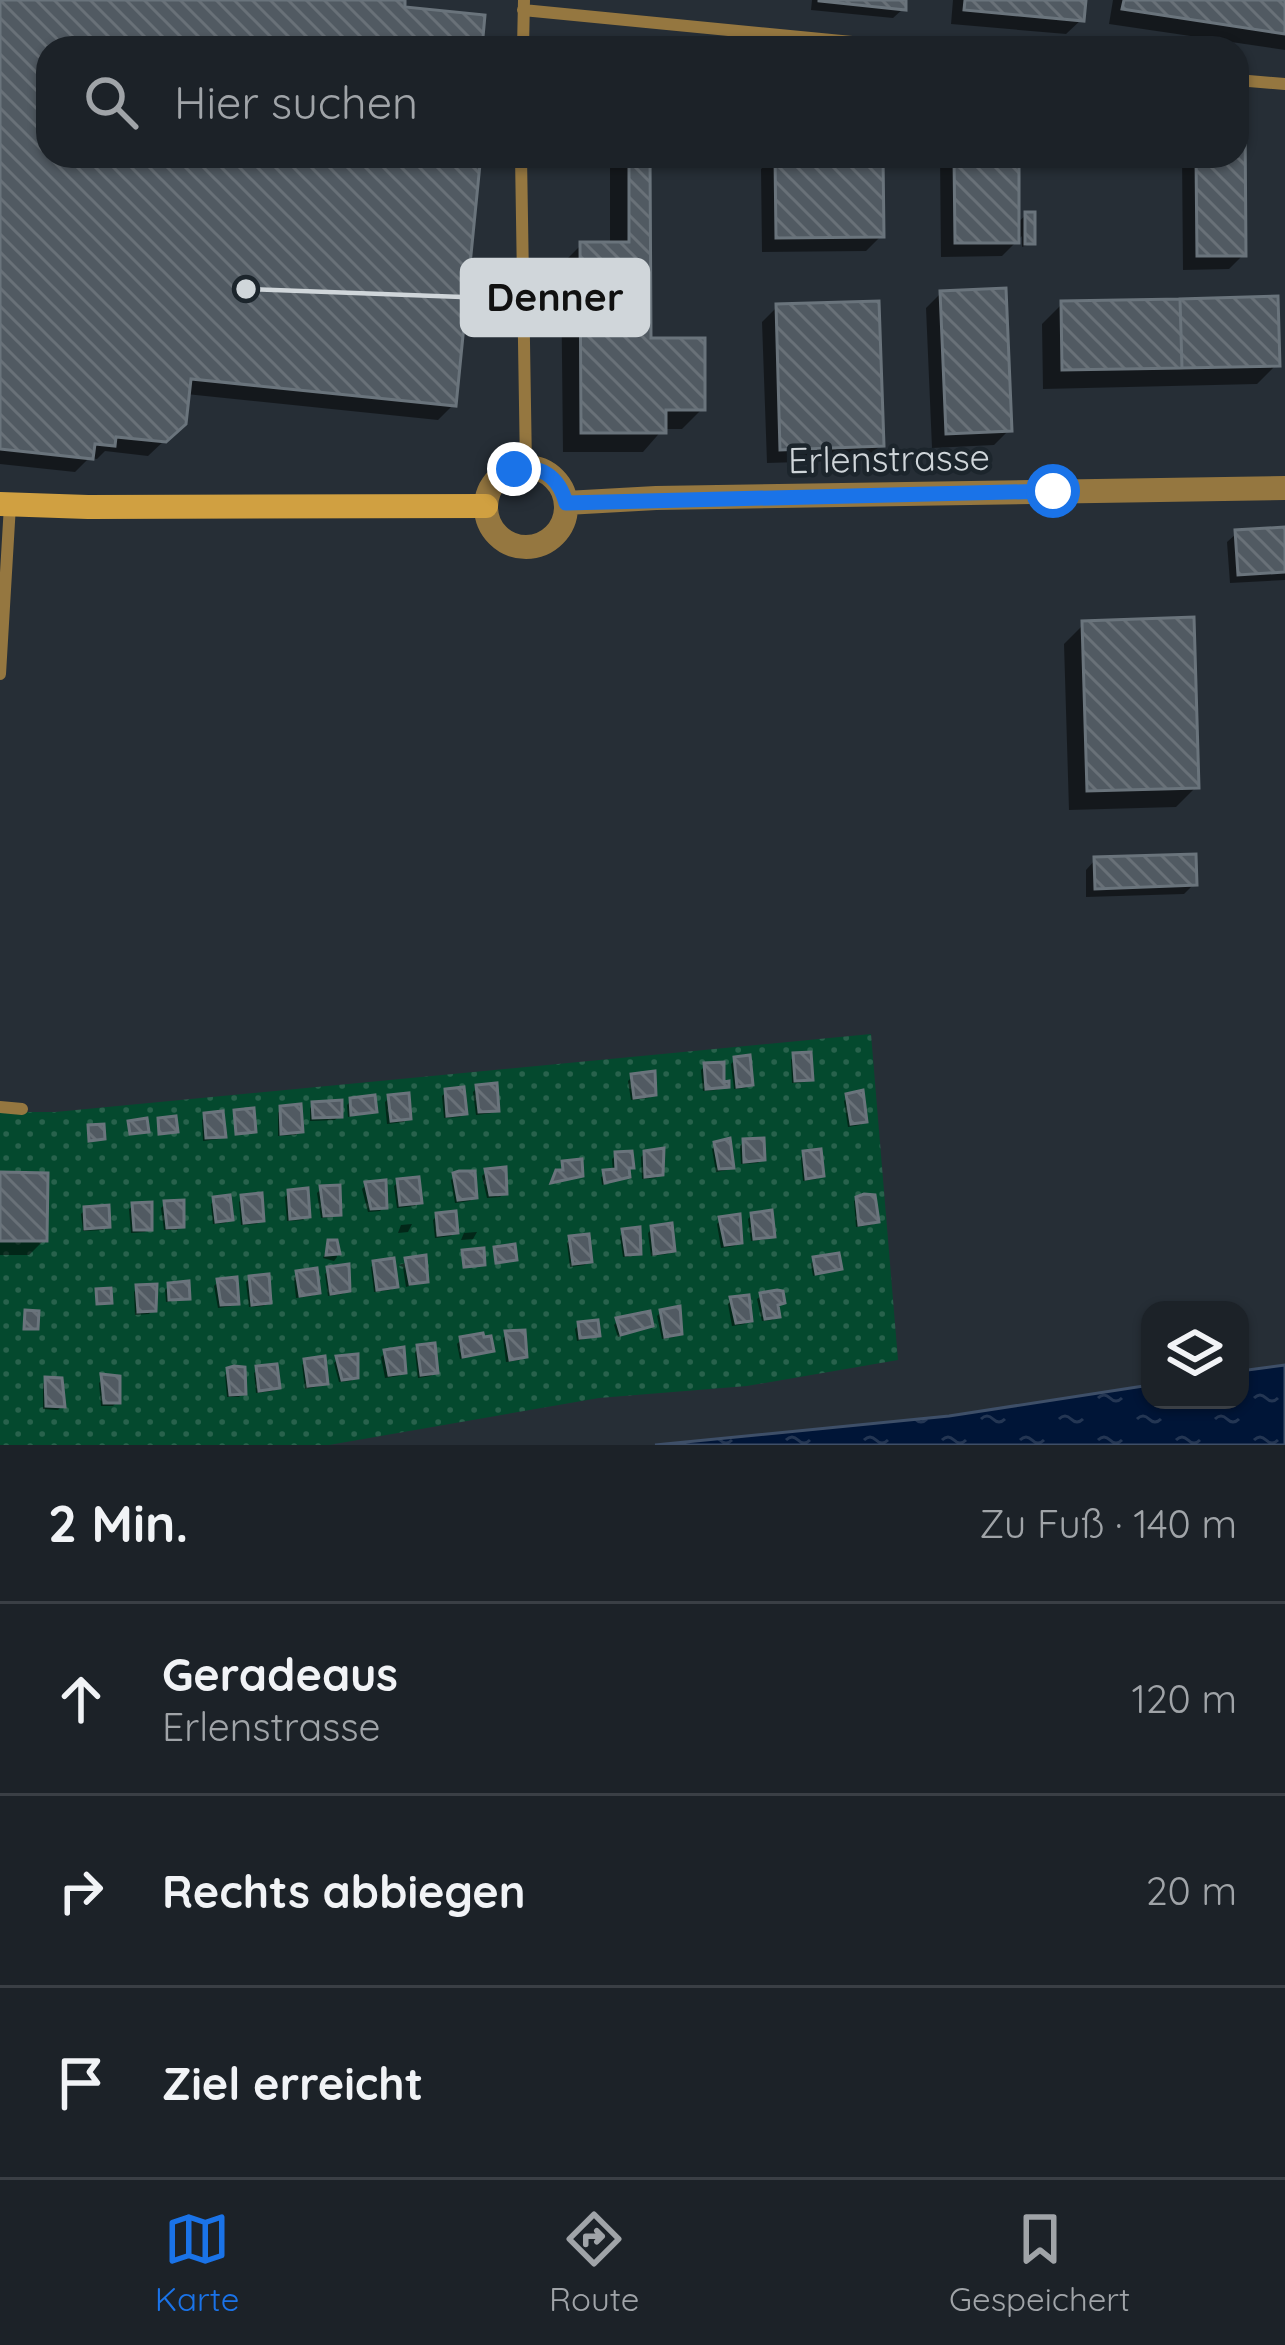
<!DOCTYPE html>
<html lang="de">
<meta charset="utf-8">
<style>
body{margin:0;font-family:Quicksand,sans-serif;background:#292f34;color:#f1f3f6}
.controls{position:absolute;right:36px;bottom:36px;display:grid;overflow:hidden;border-radius:24px;box-shadow:0 3px 9px #0004}
.controls button{width:108px;height:108px;display:grid;place-items:center;padding:0;border:0;border-bottom:3px solid #3a3f45;background:#1c2228;color:#f1f3f6;font:60px sans-serif}
.stop{position:absolute;width:36px;height:36px;margin:-27px;border:9px solid #1a73e8;border-radius:50%;background:#fff}
.stop.end{background:#1a73e8;border-color:#fff;box-shadow:0 3px 12px #0008}
.list{margin:0;padding:0;list-style:none}
h2{display:flex;justify-content:space-between;align-items:center;height:156px;margin:0;padding:0 48px;font-size:51px}
h2 small{font-size:39px;font-weight:400;color:#a0a4a8}
.list li{display:grid;grid-template-columns:78px 1fr auto;gap:36px;align-items:center;box-sizing:border-box;height:192px;padding:0 48px;border-top:3px solid #3a3f45}
.list b{display:block;font-size:45px;white-space:nowrap}
.list p{margin:0;font-size:39px;white-space:nowrap;color:#a0a4a8}
.list em{font-size:39px;font-style:normal;color:#a0a4a8}
.icon{flex:none;width:66px;height:66px;fill:none;stroke:currentColor;stroke-width:2;stroke-linecap:round;stroke-linejoin:round}
.map{position:relative;flex:none;width:1285px;height:1445px;overflow:hidden}
.search{position:absolute;background:#1c2228;box-shadow:0 3px 9px #0004;left:36px;right:36px;top:36px;height:132px;display:flex;align-items:center;gap:30px;box-sizing:border-box;padding:0 42px;border-radius:36px;color:#a0a4a8;font-size:45px}
.sheet{height:732px;background:#1c2228}
nav{display:flex;justify-content:space-around;align-items:center;box-sizing:border-box;height:168px;border-top:3px solid #3a3f45;background:#1c2228;font-size:33px;color:#a0a4a8}
nav a{display:grid;justify-items:center;gap:6px}
nav .on{color:#1a73e8}
.map>svg:first-child{display:block}
.green{fill:url(#green-dots)}
.water{fill:url(#water-ripples);stroke:#3e4f68;stroke-width:3}
.shadow{fill:#0007}
.building{fill:url(#building-back-hatch);stroke:#6a747c;stroke-width:3}
.lines{fill:none;stroke-linecap:round;stroke-linejoin:round}
.lane{stroke:#957740;stroke-width:12}
.street{stroke:#957740;stroke-width:24}
.secondary{stroke:#d0a041;stroke-width:24}
.route{stroke:#1a73e8;stroke-width:15}
.labels{text-anchor:middle;dominant-baseline:central;stroke-width:9;stroke-linejoin:round;paint-order:stroke}
.street-label{font-size:36px;fill:#d0d6da;stroke:#1c252c}
.leader{fill:none;stroke:#d0d6da;stroke-width:4.5}
.callout-dot{fill:#d0d6da;stroke:#1c252c;stroke-width:4.5}
.callout{fill:#d0d6da;stroke:#d0d6da;stroke-width:4.5}
.callout-label{font-size:39px;text-anchor:middle;font-weight:bold;fill:#111}
</style>
<div class="map">
<svg width="1285" height="1445" viewBox="0 0 1285 1445">
<defs>
<pattern id="green-dots" width="8" height="8" patternUnits="userSpaceOnUse" patternTransform="scale(3)"><rect width="8" height="8" fill="#04492e"/><path d="M2 2h.1M6 6h.1" fill="none" stroke="#28624c" stroke-width="1.8" stroke-linecap="round"/></pattern>
<pattern id="water-ripples" width="26" height="14" patternUnits="userSpaceOnUse" patternTransform="scale(3)"><rect width="26" height="14" fill="#001537"/><path d="M2 4q2-2 4 0t4 0M15 11q2-2 4 0t4 0" fill="none" stroke="#243653"/></pattern>
<pattern id="building-back-hatch" width="6" height="6" patternUnits="userSpaceOnUse" patternTransform="scale(3)"><rect width="6" height="6" fill="#515a62"/><path d="M-1 5l2 2M0 0l6 6M5-1l2 2" fill="none" stroke="#697178"/></pattern>
</defs>
<rect width="100%" height="100%" fill="#262e36"/>
<!-- green -->
<path class="green" d="M 871,1034 L 898,1360 L 747,1386 L 599,1398 L 329,1445 L 0,1445 L 0,1112 L 55,1112 Z"/>
<!-- water -->
<path class="water" d="M 1285,1365 L 1285,1445 L 655,1445 L 949,1416 L 1150,1385 L 1150,1400 L 1240,1400 L 1240,1371 Z"/>
<!-- shadow -->
<path class="shadow" d="M 0,0 L 402,0 L 401,10 L 479,48 L 48,48 L 48,156 L 468,156 L 453,405 L 438,420 L 186,394 L 183,423 L 148,456 L 105,451 L 97,459 L 89,458 L 75,472 L 0,464 Z
M 812,0 L 903,0 L 903,9 L 893,18 L 811,10 Z
M 953,0 L 1083,0 L 1081,20 L 1066,34 L 951,24 Z
M 1113,0 L 1285,0 L 1285,50 L 1109,24 Z
M 1237,121 L 1243,255 L 1229,269 L 1183,270 L 1182,156 L 1237,156 Z
M 610,156 L 647,156 L 648,341 L 702,409 L 682,429 L 663,429 L 643,452 L 563,452 L 561,265 L 581,245 L 610,245 Z
M 775,156 L 903,156 L 892,167 L 880,167 L 881,236 L 866,251 L 762,252 L 761,169 Z
M 940,156 L 1016,156 L 1016,224 L 1026,215 L 1032,243 L 1022,247 L 1022,236 L 1002,256 L 941,257 Z
M 941,293 L 1009,430 L 994,445 L 932,448 L 926,308 Z
M 1062,304 L 1277,364 L 1257,384 L 1043,389 L 1042,324 Z
M 777,307 L 881,445 L 866,460 L 767,463 L 762,322 Z
M 1285,530 L 1285,580 L 1230,583 L 1227,542 L 1237,533 Z
M 1084,624 L 1196,787 L 1176,807 L 1069,810 L 1064,644 Z
M 1095,860 L 1194,884 L 1184,894 L 1086,897 L 1086,870 Z
M 794,1056 L 810,1079 L 806,1082 L 792,1083 L 791,1060 Z
M 735,1060 L 750,1084 L 746,1088 L 734,1089 L 731,1064 Z
M 705,1066 L 721,1086 L 717,1090 L 703,1091 L 701,1070 Z
M 632,1077 L 653,1094 L 649,1098 L 631,1100 L 628,1081 Z
M 477,1088 L 496,1109 L 492,1113 L 476,1115 L 473,1092 Z
M 446,1092 L 464,1113 L 460,1117 L 444,1118 L 442,1096 Z
M 848,1097 L 864,1121 L 860,1125 L 848,1127 L 844,1101 Z
M 389,1098 L 408,1118 L 404,1122 L 387,1124 L 385,1102 Z
M 351,1101 L 374,1111 L 348,1117 L 347,1105 Z
M 314,1105 L 339,1116 L 335,1120 L 310,1121 L 310,1108 Z
M 282,1108 L 300,1131 L 296,1135 L 278,1136 L 278,1113 Z
M 206,1116 L 221,1137 L 219,1139 L 203,1141 L 202,1120 Z
M 744,1142 L 762,1159 L 758,1163 L 741,1164 L 740,1146 Z
M 716,1145 L 731,1166 L 727,1170 L 716,1172 L 712,1149 Z
M 645,1153 L 661,1174 L 656,1178 L 642,1179 L 641,1157 Z
M 805,1154 L 821,1175 L 817,1179 L 803,1181 L 801,1158 Z
M 616,1155 L 631,1167 L 627,1176 L 602,1185 L 601,1177 L 613,1172 L 612,1159 Z
M 486,1172 L 504,1193 L 500,1197 L 487,1198 L 482,1176 Z
M 0,1175 L 44,1240 L 29,1255 L 0,1255 Z
M 455,1176 L 474,1197 L 470,1201 L 455,1203 L 451,1180 Z
M 398,1182 L 419,1202 L 415,1206 L 397,1208 L 394,1186 Z
M 366,1185 L 384,1207 L 380,1211 L 368,1212 L 362,1189 Z
M 321,1189 L 338,1213 L 334,1217 L 321,1218 L 317,1193 Z
M 289,1193 L 307,1216 L 303,1220 L 287,1221 L 285,1197 Z
M 243,1198 L 261,1220 L 257,1224 L 241,1225 L 239,1202 Z
M 858,1198 L 876,1221 L 872,1225 L 856,1227 L 854,1201 Z
M 215,1200 L 230,1219 L 226,1223 L 213,1224 L 211,1204 Z
M 165,1204 L 181,1226 L 177,1230 L 164,1230 L 161,1208 Z
M 133,1206 L 149,1228 L 145,1232 L 131,1233 L 129,1209 Z
M 85,1210 L 107,1226 L 103,1230 L 83,1231 L 81,1214 Z
M 752,1215 L 772,1235 L 768,1239 L 751,1241 L 748,1219 Z
M 437,1216 L 455,1232 L 451,1236 L 435,1238 L 433,1220 Z
M 721,1220 L 739,1242 L 735,1246 L 721,1248 L 717,1224 Z
M 412,1224 L 408,1232 L 398,1233 L 401,1225 Z
M 652,1229 L 672,1250 L 668,1254 L 651,1256 L 648,1233 Z
M 477,1232 L 473,1239 L 461,1240 L 464,1233 Z
M 624,1232 L 638,1252 L 634,1256 L 623,1257 L 620,1236 Z
M 571,1239 L 589,1261 L 585,1265 L 570,1267 L 567,1243 Z
M 330,1243 L 335,1243 L 337,1257 L 334,1261 L 323,1258 Z
M 424,1258 L 425,1281 L 406,1287 L 403,1267 L 398,1265 Z
M 814,1260 L 839,1268 L 813,1276 L 811,1264 Z
M 375,1264 L 395,1286 L 391,1290 L 374,1292 L 371,1267 Z
M 329,1270 L 347,1290 L 343,1294 L 328,1296 L 325,1274 Z
M 298,1274 L 317,1292 L 313,1296 L 296,1298 L 294,1278 Z
M 250,1278 L 268,1302 L 264,1306 L 249,1307 L 246,1282 Z
M 218,1282 L 236,1303 L 232,1306 L 218,1308 L 214,1286 Z
M 169,1286 L 187,1298 L 166,1302 L 165,1290 Z
M 138,1288 L 153,1310 L 149,1314 L 135,1315 L 134,1292 Z
M 761,1296 L 782,1302 L 773,1320 L 762,1321 L 757,1299 Z
M 732,1300 L 748,1320 L 745,1324 L 732,1326 L 728,1304 Z
M 661,1312 L 679,1333 L 675,1337 L 662,1339 L 657,1316 Z
M 618,1321 L 649,1325 L 618,1337 L 614,1325 Z
M 579,1325 L 597,1335 L 577,1341 L 575,1329 Z
M 507,1334 L 524,1355 L 520,1360 L 506,1362 L 503,1338 Z
M 461,1340 L 491,1350 L 460,1359 L 457,1344 Z
M 418,1348 L 435,1372 L 431,1376 L 418,1378 L 415,1352 Z
M 385,1353 L 403,1372 L 399,1376 L 385,1378 L 381,1357 Z
M 338,1359 L 355,1377 L 351,1381 L 339,1382 L 334,1363 Z
M 306,1361 L 325,1382 L 321,1386 L 305,1389 L 302,1365 Z
M 258,1369 L 277,1387 L 273,1391 L 256,1393 L 254,1373 Z
M 229,1371 L 243,1393 L 239,1397 L 227,1397 L 225,1375 Z
M 103,1379 L 117,1402 L 113,1406 L 101,1406 L 99,1383 Z
M 47,1380 L 62,1406 L 58,1410 L 43,1409 L 43,1384 Z"/>
<!-- building -->
<path class="building" d="M 0,0 L 405,0 L 405,7 L 485,15 L 482,48 L 48,48 L 48,156 L 471,156 L 470,163 L 480,164 L 456,406 L 191,379 L 186,424 L 166,442 L 116,437 L 115,446 L 95,444 L 93,459 L 0,449 Z
M 906,0 L 906,10 L 819,1 L 819,0 Z
M 965,0 L 1086,0 L 1084,21 L 964,10 Z
M 1124,0 L 1285,0 L 1285,34 L 1122,9 Z
M 1237,118 L 1245,118 L 1246,256 L 1197,256 L 1196,156 L 1237,156 Z
M 629,156 L 650,156 L 651,338 L 705,338 L 705,410 L 666,410 L 666,433 L 581,433 L 580,242 L 629,242 Z
M 775,156 L 883,156 L 884,237 L 776,238 Z
M 954,156 L 1019,156 L 1019,243 L 955,243 Z
M 1025,212 L 1035,212 L 1035,244 L 1025,244 Z
M 1006,288 L 1012,431 L 946,434 L 940,291 Z
M 1278,296 L 1280,366 L 1182,368 L 1180,299 Z
M 1180,299 L 1182,368 L 1062,370 L 1061,301 Z
M 879,301 L 884,446 L 780,450 L 776,304 Z
M 1285,527 L 1285,572 L 1238,575 L 1235,530 Z
M 1194,617 L 1199,788 L 1087,791 L 1082,621 Z
M 1196,854 L 1197,885 L 1095,889 L 1094,857 Z
M 811,1052 L 813,1080 L 795,1081 L 793,1053 Z
M 750,1055 L 753,1085 L 737,1087 L 734,1057 Z
M 724,1062 L 724,1082 L 729,1081 L 729,1087 L 706,1089 L 704,1063 Z
M 655,1071 L 656,1095 L 634,1098 L 631,1074 Z
M 497,1083 L 499,1111 L 479,1112 L 476,1085 Z
M 464,1087 L 467,1114 L 447,1116 L 445,1089 Z
M 863,1090 L 867,1122 L 851,1124 L 846,1094 Z
M 409,1093 L 411,1119 L 391,1121 L 388,1095 Z
M 375,1095 L 377,1112 L 351,1115 L 350,1098 Z
M 342,1100 L 342,1117 L 313,1118 L 312,1102 Z
M 301,1104 L 303,1132 L 281,1134 L 280,1106 Z
M 254,1108 L 256,1132 L 236,1134 L 234,1110 Z
M 223,1111 L 226,1137 L 206,1138 L 204,1113 Z
M 176,1116 L 178,1132 L 159,1134 L 158,1118 Z
M 147,1118 L 149,1132 L 130,1134 L 128,1121 Z
M 104,1124 L 105,1139 L 89,1141 L 88,1125 Z
M 730,1138 L 734,1168 L 719,1169 L 714,1142 Z
M 764,1138 L 765,1160 L 744,1162 L 743,1139 Z
M 664,1148 L 663,1175 L 645,1177 L 644,1151 Z
M 821,1149 L 824,1176 L 806,1179 L 803,1151 Z
M 632,1151 L 634,1168 L 629,1168 L 630,1177 L 605,1183 L 603,1170 L 616,1169 L 615,1152 Z
M 582,1159 L 583,1176 L 551,1183 L 556,1170 L 563,1170 L 562,1161 Z
M 506,1167 L 507,1194 L 490,1195 L 485,1169 Z
M 459,1171 L 475,1171 L 477,1198 L 458,1200 L 453,1173 Z
M 0,1172 L 48,1173 L 47,1241 L 0,1241 Z
M 419,1177 L 422,1203 L 400,1205 L 397,1179 Z
M 386,1180 L 387,1208 L 371,1209 L 365,1182 Z
M 340,1185 L 341,1215 L 324,1216 L 320,1186 Z
M 308,1188 L 310,1217 L 290,1219 L 288,1190 Z
M 262,1193 L 264,1221 L 244,1223 L 241,1195 Z
M 864,1194 L 875,1195 L 879,1222 L 859,1225 L 856,1197 Z
M 230,1195 L 233,1220 L 216,1222 L 213,1197 Z
M 184,1200 L 184,1227 L 167,1228 L 164,1201 Z
M 152,1202 L 152,1230 L 134,1230 L 132,1203 Z
M 109,1205 L 110,1227 L 85,1229 L 84,1207 Z
M 772,1210 L 775,1237 L 754,1239 L 751,1213 Z
M 456,1211 L 458,1233 L 438,1235 L 436,1213 Z
M 740,1214 L 742,1243 L 725,1245 L 719,1217 Z
M 672,1223 L 675,1251 L 654,1254 L 651,1226 Z
M 640,1227 L 641,1254 L 626,1255 L 622,1229 Z
M 589,1234 L 592,1262 L 573,1264 L 569,1236 Z
M 328,1240 L 337,1240 L 340,1254 L 326,1255 Z
M 515,1244 L 517,1260 L 496,1263 L 494,1247 Z
M 484,1248 L 485,1265 L 464,1267 L 462,1250 Z
M 839,1253 L 842,1269 L 816,1274 L 813,1257 Z
M 426,1255 L 428,1282 L 410,1284 L 405,1258 Z
M 394,1258 L 398,1287 L 377,1290 L 373,1261 Z
M 349,1264 L 350,1291 L 331,1294 L 327,1267 Z
M 317,1268 L 320,1293 L 300,1296 L 296,1271 Z
M 269,1274 L 271,1303 L 252,1305 L 249,1276 Z
M 237,1277 L 239,1304 L 221,1305 L 217,1279 Z
M 189,1281 L 190,1299 L 169,1300 L 168,1283 Z
M 157,1284 L 156,1311 L 138,1312 L 136,1285 Z
M 111,1288 L 112,1303 L 97,1304 L 96,1289 Z
M 777,1290 L 783,1291 L 785,1303 L 778,1305 L 780,1317 L 765,1319 L 760,1293 Z
M 749,1295 L 752,1321 L 736,1323 L 730,1297 Z
M 680,1306 L 682,1334 L 665,1337 L 660,1310 Z
M 25,1310 L 39,1311 L 38,1329 L 24,1329 Z
M 650,1311 L 653,1326 L 621,1335 L 616,1318 Z
M 598,1320 L 600,1336 L 580,1338 L 578,1322 Z
M 525,1330 L 527,1357 L 510,1360 L 505,1331 Z
M 483,1333 L 484,1337 L 491,1336 L 494,1351 L 463,1357 L 460,1337 Z
M 435,1343 L 438,1373 L 421,1375 L 417,1345 Z
M 404,1347 L 406,1373 L 389,1375 L 384,1350 Z
M 358,1354 L 358,1378 L 342,1380 L 336,1356 Z
M 325,1356 L 328,1384 L 308,1386 L 304,1359 Z
M 277,1364 L 280,1388 L 259,1391 L 256,1366 Z
M 234,1366 L 245,1367 L 246,1394 L 230,1395 L 227,1368 Z
M 101,1374 L 120,1376 L 120,1403 L 104,1403 Z
M 45,1377 L 62,1378 L 65,1407 L 46,1406 Z"/>
<g class="lines">
<!-- lane -->
<path class="lane" d="M 523,10 L 914,48
M 523,48 L 524,0
M 1237,80 L 1285,84
M 521,156 L 526,467
M 0,674 L 10,505
M 0,1107 L 22,1109"/>
<!-- street -->
<path class="street" d="M486 507a40 40 0 1 1 80 0a40 40 0 1 1-80 0Z
M 566,503 L 656,498 L 1285,488"/>
<!-- secondary -->
<path class="secondary" d="M 0,504 L 88,507 L 486,506"/>
</g>
<g class="lines">
<!-- route -->
<path class="route" d="M 514,469 C 541,464 559,477 566,503 L 1053,491"/>
</g>
<g class="labels">
<!-- street labels -->
<g class="street-label">
<text transform="translate(889 458) rotate(-1)">Erlenstrasse</text>
</g>
</g>
<!-- callouts -->
<path class="leader" d="M246 289L462 297"/>
<circle class="callout-dot" cx="246" cy="289" r="12"/>
<rect class="callout" x="462" y="260" width="186" height="75" rx="12"/>
<g class="callout-label">
<text x="555" y="311">Denner</text>
</g>
</svg>
<div class="controls">
<button><svg class="icon" aria-label="layers" viewBox="0 0 24 24"><path d="M12 4l9 5-9 5-9-5zM3 14l9 5 9-5"/></svg></button>
</div>
<div class="stop" style="left:1053px;top:491px"></div>
<div class="stop end" style="left:514px;top:469px"></div>
<div class="search"><svg class="icon" aria-label="search" viewBox="0 0 24 24"><circle cx="10" cy="10" r="6"/><path d="M15 15l6 6"/></svg>Hier suchen</div>
</div>
<section class="sheet">
<h2>2 Min.<small>Zu Fuß · 140 m</small></h2>
<ul class="list">
<li><svg class="icon" aria-label="ahead" viewBox="0 0 24 24"><path d="M12 20V5M6 11l6-6 6 6"/></svg><div><b>Geradeaus</b><p>Erlenstrasse</p></div><em>120 m</em></li>
<li><svg class="icon" aria-label="right" viewBox="0 0 24 24"><path d="M7 20v-9h11M14 6l5 5-5 5"/></svg><div><b>Rechts abbiegen</b></div><em>20 m</em></li>
<li><svg class="icon" aria-label="arrive" viewBox="0 0 24 24"><path d="M6 21V4h12l-3 4 3 4H6"/></svg><div><b>Ziel erreicht</b></div></li>
</ul>
</section>
<nav>
<a class="on"><svg class="icon" aria-label="map" viewBox="0 0 24 24"><path d="M3 6l6-2 6 2 6-2v14l-6 2-6-2-6 2zM9 4v14M15 6v14"/></svg>Karte</a>
<a><svg class="icon" aria-label="directions" viewBox="0 0 24 24"><path d="M12 3l9 9-9 9-9-9zM9 14v-3h6M13 9l2 2-2 2"/></svg>Route</a>
<a><svg class="icon" aria-label="saved" viewBox="0 0 24 24"><path d="M7 4h10v16l-5-4-5 4z"/></svg>Gespeichert</a>
</nav>
